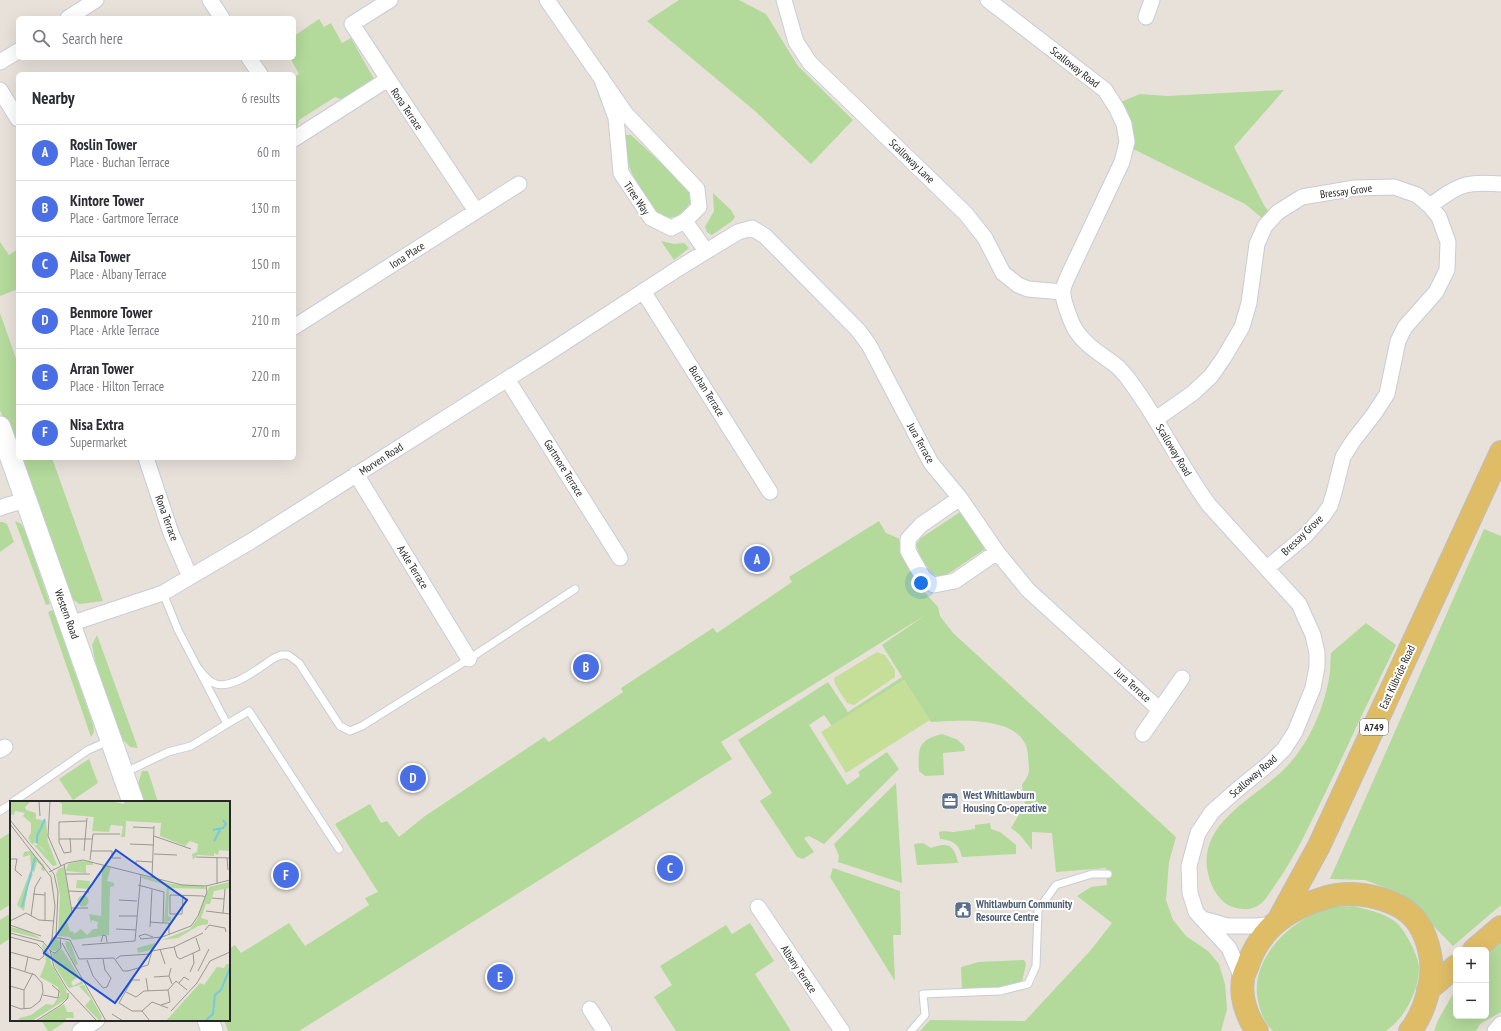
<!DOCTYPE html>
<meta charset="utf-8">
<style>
body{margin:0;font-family:"PT Sans Narrow",sans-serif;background:#f7f7f7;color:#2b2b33}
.controls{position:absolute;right:12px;bottom:12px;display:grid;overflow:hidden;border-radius:6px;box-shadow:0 4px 16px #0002}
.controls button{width:36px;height:36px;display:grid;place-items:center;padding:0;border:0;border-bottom:1px solid #e1e1e2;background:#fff;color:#2b2b33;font:20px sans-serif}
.you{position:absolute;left:921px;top:583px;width:14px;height:14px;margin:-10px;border:3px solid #fff;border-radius:50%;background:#1a73e8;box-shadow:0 0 0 6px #1a73e833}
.badge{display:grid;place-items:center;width:26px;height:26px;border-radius:50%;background:#4a6ee4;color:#fff;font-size:13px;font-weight:700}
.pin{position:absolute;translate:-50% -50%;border:2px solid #fff;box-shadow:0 1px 4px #0006}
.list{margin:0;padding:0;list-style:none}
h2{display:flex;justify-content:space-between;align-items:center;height:52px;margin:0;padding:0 16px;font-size:17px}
h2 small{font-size:13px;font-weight:400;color:#7c7c81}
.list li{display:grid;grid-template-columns:26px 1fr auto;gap:12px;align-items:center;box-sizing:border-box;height:56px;padding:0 16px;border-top:1px solid #e1e1e2}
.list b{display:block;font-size:15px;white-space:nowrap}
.list p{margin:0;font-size:13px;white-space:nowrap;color:#7c7c81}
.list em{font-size:13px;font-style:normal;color:#7c7c81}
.icon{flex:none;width:22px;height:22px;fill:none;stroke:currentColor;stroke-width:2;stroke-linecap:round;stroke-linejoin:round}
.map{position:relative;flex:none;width:1501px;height:1031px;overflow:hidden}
.search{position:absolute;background:#fff;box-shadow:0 4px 16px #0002;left:16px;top:16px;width:280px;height:44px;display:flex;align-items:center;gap:10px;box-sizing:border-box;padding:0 14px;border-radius:6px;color:#7c7c81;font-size:15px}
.panel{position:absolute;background:#fff;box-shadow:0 4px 16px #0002;left:16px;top:72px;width:280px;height:388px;border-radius:6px}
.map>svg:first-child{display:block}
.green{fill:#b3d99b}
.pitch{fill:#c5df98}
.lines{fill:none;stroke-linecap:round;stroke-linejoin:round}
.lane-casing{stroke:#c8ccd7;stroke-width:9}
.street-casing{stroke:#c8ccd7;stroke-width:17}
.secondary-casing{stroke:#c8ccd7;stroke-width:23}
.primary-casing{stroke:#bebebe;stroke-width:24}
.lane{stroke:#fff;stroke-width:7}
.street{stroke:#fff;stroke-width:15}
.secondary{stroke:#fff;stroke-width:21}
.primary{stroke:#dfbd67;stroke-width:22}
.labels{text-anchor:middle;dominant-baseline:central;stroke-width:4;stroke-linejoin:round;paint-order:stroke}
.shield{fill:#fff;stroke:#686868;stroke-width:1}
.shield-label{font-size:10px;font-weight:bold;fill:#272727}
.street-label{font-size:11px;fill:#272727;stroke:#fff}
.service-label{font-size:11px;font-weight:bold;fill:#4e5e75;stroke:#fff;text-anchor:start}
.inset-river{fill:none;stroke:#77c9df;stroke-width:2}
.inset-road{fill:none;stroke:#9b9792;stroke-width:1}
.view{fill:#1d4ed8;fill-opacity:0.15;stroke:#1d4ed8;stroke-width:2}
.inset-edge{fill:none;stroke:#272727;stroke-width:2}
</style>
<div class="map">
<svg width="1501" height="1031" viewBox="0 0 1501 1031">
<rect width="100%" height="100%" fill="#e8e1da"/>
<!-- green -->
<path class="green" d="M 679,0 L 739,0 L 766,14 L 798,66 L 853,120 L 811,164 L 755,111 L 647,21 Z
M 319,19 L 324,27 L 331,23 L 342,43 L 351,38 L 374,79 L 343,100 L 335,97 L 299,120 L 297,130 L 294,132 L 294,77 L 299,74 L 290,58 L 294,58 L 294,36 Z
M 1284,90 L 1234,147 L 1265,207 L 1273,216 L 1267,222 L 1245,204 L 1129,147 L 1116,104 L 1140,94 L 1167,96 Z
M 626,135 L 631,135 L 668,169 L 689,192 L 691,201 C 686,211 674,222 662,216 C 657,214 653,206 650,202 C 639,185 629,174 626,153 C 625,146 623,142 626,135 Z
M 713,193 L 731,210 L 735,217 L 732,221 L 712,235 L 707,232 L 705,227 L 714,211 Z
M 661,241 L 674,244 L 684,243 L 689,248 L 674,260 Z
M 0,242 L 9,255 L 18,249 L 18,289 L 0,296 Z
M 0,313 L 18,364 L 18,458 L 52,458 L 103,601 L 79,604 L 66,594 L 0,410 Z
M 960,512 L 985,549 L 945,576 L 938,577 C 927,570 919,557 916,544 L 921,538 Z
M 15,521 L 21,524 L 25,530 L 50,604 L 46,605 Z
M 879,521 L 886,533 L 898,538 L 919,586 L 938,607 L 940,616 L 953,633 L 1176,837 L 1169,862 L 1166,900 L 1173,920 L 1186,936 L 1208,951 L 1219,964 L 1225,984 L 1227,1009 L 1221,1031 L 920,1031 L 930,1020 L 1025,1021 L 1090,951 L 1112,923 L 1077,896 L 1091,887 L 1107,885 L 1106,868 L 1056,872 L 1052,833 L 1032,832 L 1032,850 L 1019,834 L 1011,828 L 1025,804 L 1022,785 C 1031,772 1029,772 1028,756 C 1027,715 960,720 931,722 L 904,680 L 832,726 L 824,715 L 809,725 L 847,785 L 860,776 L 858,772 L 887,752 L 899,769 L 824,844 L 809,836 L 804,838 L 814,852 L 803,859 L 797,857 L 760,801 L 772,793 L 738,740 L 828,682 L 848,712 L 902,677 L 882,645 L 927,614 L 721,742 L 732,759 L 299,1031 L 228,1031 L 224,1020 L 229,1020 L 229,949 L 235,945 L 241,953 L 289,923 L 305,946 L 369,905 L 365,898 L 378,892 L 335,824 L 370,804 L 381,823 L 387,821 L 399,837 L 425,816 L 544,737 L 549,742 L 623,692 L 621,688 L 713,628 L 717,633 L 792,582 L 789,577 Z
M 0,522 L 3,522 L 7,524 L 14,542 L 0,552 Z
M 1484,529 L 1501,536 L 1501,905 L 1453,946 L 1402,894 L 1365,880 L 1330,879 Z
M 53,610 L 93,724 L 94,732 L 91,737 L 48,612 Z
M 1366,623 L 1396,645 C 1384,670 1372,694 1360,719 C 1344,754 1328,788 1311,822 C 1300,845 1288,867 1273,888 C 1269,894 1265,901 1259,905 C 1251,911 1237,910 1228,905 C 1216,898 1209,882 1207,868 C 1201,818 1261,796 1290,763 C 1310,740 1324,708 1329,678 C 1331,670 1330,661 1331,653 Z
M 97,635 L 138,748 L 130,747 L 122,739 L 96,665 L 92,645 Z
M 942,734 L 958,740 L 964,746 L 965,751 L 943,753 L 944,775 L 925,776 L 919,771 C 918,748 918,740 942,734 Z
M 89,759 L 98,783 L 73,800 L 59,779 Z
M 142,771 L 148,771 L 158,802 L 144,802 L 138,784 Z
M 896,783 L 902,883 L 838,862 L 839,856 L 834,844 Z
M 990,823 L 991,829 L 1000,832 L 1016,845 L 1016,854 L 962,857 C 959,844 953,840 940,839 L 939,832 L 943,831 L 953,832 L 975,829 L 975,825 Z
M 11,832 L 11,904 L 0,911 L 0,839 Z
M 923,843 L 931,848 C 948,842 954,844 958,863 L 917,865 L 914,844 Z
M 833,868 L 900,891 L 901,935 L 893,935 L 895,981 L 830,877 Z
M 1353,906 C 1366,909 1388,914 1398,924 C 1406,933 1419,956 1419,968 C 1419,990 1405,1018 1386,1031 L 1273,1031 C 1263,1022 1259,1008 1257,995 C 1253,955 1293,919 1328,908 C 1335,906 1345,907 1353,906 Z
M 11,913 L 11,938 L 0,945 L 0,920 Z
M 750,923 L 774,961 L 755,974 L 791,1031 L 676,1031 L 654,997 L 672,985 L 660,966 L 726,925 L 732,934 Z
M 1501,942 L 1501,1012 L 1480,1024 L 1476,1031 L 1434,1031 L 1438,1020 L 1456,989 L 1456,1016 L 1486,1016 L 1486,956 Z
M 1024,960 L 1026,964 L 1022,982 L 1000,990 L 962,990 L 961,967 L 979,962 Z
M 41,1020 L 68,1020 L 51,1031 L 48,1031 Z"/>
<!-- pitch -->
<path class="pitch" d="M 877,652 L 885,655 L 895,670 L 895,677 L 854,705 L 847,703 L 835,684 L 834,678 Z
M 904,680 L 930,720 L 846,773 L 821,732 Z"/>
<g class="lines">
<defs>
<path id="lane" d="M 198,668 C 203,674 208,682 216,684 C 234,689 260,667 274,658 L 281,655 L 288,655 L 299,663 L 340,726 L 350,731 L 362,726 L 469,659 L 575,589
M 227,724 L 249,711 L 339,849
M 124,773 L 168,752 L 191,746 L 227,724 L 178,630 L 163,593
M 13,802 L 88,750 L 109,741
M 0,811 L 11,804
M 911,1031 L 925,1015 L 923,994 L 1000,991 L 1028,984 L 1036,966 L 1038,910 L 1056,885 L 1092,874 L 1108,874"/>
<path id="street" d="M 210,0 L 222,18
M 547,0 L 626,114 L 697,189 L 699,207 L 685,221 L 671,228 L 651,218 L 621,173 L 616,118 L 601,77
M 784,0 L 796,42 L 810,63 L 966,214 L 985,238 L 1003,273 L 1018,285 L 1028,289 L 1063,292
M 988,0 L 1105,90 L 1117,109 L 1124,124 L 1127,142 L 1122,162 L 1069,274 C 1067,279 1063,286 1063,291 C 1062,299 1071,322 1075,329 C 1085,346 1103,355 1118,367 C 1123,372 1128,378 1132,384 C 1160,422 1181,467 1209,505 L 1299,604 L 1313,635 L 1317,653 L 1317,667 L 1313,688 L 1295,732 L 1284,749 L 1270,763 L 1238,789 L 1212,812 L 1198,833 L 1189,866 L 1190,893 L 1196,912 L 1229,948 L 1243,980
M 1146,17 L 1152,0
M 68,18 L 96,0
M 249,58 L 260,74
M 0,62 L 18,51
M 388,79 L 352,24 L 390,0
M 0,90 L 18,119
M 294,139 L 388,79 L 476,211
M 1430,206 C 1458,185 1465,181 1501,184
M 685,221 L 706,251
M 643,291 L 770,492
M 294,327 L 519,184
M 507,379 L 620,558
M 1156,419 L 1193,393 L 1211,376 L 1223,359 L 1242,327 L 1249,303 L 1257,244 L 1265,226 L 1278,212 L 1302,197 L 1355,188 L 1394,187 L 1417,195 L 1430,206 L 1439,217 L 1448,242 L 1447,270 L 1436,292 L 1405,327 L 1398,341 L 1387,394 L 1374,414 L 1353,441 L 1343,457 L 1334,493 L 1330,506 L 1323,516 L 1305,536 L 1267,568
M 146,458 L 171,533 L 190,577
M 356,474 L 469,659
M 960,498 L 921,525 L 908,539 L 908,551 L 924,579 L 934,585 L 955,581 L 997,552
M 0,508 L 5,506 L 26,500
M 70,624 L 163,593 L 190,577 L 253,540 L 351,478 L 553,350 L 679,268 L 738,232 L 752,228 L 765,236 L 858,330 L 869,345 L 931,463 L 960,498 L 997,552 L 1028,590 L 1160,710
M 1143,734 L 1182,678
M 0,750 L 5,747
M 758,907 L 842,1031
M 1203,919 L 1227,926 L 1257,926 L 1275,924
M 590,1009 L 604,1031
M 80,1031 L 97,1020
M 1495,1031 L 1501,1024"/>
<path id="secondary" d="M 0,427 L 133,802
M 208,1020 L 212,1031"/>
<path id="primary" d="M 1278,921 L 1319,846 L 1501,452
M 1474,950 L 1501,927
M 1428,990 L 1456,966
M 1257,1031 C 1247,1017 1240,997 1243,980 C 1243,975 1246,970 1248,965 C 1253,949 1264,932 1278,921 C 1292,910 1310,902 1327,897 C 1355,889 1401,898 1418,923 C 1424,932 1428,943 1430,954 C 1435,977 1425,1013 1410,1031"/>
</defs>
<!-- lane casing -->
<use href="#lane" class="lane-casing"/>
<!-- street casing -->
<use href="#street" class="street-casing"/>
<!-- secondary casing -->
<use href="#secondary" class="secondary-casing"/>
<!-- primary casing -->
<use href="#primary" class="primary-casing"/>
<!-- lane -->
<use href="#lane" class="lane"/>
<!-- street -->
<use href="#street" class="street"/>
<!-- secondary -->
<use href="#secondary" class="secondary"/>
<!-- primary -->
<use href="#primary" class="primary"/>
</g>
<!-- icons -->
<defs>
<symbol id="office-square" viewBox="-11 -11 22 22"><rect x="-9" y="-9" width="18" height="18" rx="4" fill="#5c6f8a" stroke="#fff"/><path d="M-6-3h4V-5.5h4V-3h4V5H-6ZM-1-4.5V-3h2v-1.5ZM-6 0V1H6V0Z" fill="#fff"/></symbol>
<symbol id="civic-square" viewBox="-11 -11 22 22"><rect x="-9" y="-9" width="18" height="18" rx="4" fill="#5c6f8a" stroke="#fff"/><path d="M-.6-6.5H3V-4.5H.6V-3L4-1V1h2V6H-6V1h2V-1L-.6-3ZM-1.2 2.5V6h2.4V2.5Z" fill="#fff"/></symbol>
</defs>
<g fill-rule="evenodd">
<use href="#office-square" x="940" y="791" width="20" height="20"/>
<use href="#civic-square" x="953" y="900" width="20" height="20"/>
</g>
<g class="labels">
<!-- shield labels -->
<rect class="shield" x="1360" y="719" width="28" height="16" rx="3"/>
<g class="shield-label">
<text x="1374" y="727">A749</text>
</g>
<!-- street labels -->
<g class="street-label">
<text transform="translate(1075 67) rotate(38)">Scalloway Road</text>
<text transform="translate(407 109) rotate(56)">Rona Terrace</text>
<text transform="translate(912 161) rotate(44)">Scalloway Lane</text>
<text transform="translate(1346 191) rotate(-7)">Bressay Grove</text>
<text transform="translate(637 198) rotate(56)">Tiree Way</text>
<text transform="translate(407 255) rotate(-33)">Iona Place</text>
<text transform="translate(707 391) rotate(58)">Buchan Terrace</text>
<text transform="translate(921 443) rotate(61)">Jura Terrace</text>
<text transform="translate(1174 450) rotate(59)">Scalloway Road</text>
<text transform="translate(381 459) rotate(-33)">Morven Road</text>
<text transform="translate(564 468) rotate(58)">Gartmore Terrace</text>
<text transform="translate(167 518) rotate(70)">Rona Terrace</text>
<text transform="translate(1302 535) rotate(-44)">Bressay Grove</text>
<text transform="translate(413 567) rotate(58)">Arkle Terrace</text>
<text transform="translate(67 614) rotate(70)">Western Road</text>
<text transform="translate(1397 677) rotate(-65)">East Kilbride Road</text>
<text transform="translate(1133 685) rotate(42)">Jura Terrace</text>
<text transform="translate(1253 776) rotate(-41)">Scalloway Road</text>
<text transform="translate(799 969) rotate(56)">Albany Terrace</text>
</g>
<!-- service labels -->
<g class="service-label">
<text x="963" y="795">West Whitlawburn<tspan x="963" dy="13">Housing Co-operative</tspan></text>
<text x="976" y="904">Whitlawburn Community<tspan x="976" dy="13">Resource Centre</tspan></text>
</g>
</g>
<!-- overview -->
<g transform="translate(10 801)">
<rect width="220" height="220" fill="#e8e1da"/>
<path d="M 0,0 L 20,1 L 15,6 L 16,9 L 26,12 L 26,18 L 36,20 L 38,41 L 47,64 L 43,65 L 24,44 L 28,44 L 38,54 L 31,46 L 24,41 L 23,44 L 18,38 L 22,40 L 18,37 L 21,32 L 21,22 L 13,15 L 15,12 L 5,10 L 4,14 L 0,13 ZM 48,0 L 100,0 L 114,3 L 115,0 L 220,0 L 220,50 L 209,49 L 208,54 L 204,52 L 204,55 L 187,54 L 183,59 L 182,53 L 187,51 L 188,43 L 180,40 L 175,45 L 150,35 L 151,22 L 116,20 L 115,36 L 111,36 L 113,25 L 101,24 L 99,31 L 82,30 L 84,16 L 52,13 L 52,3 ZM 20,50 L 34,64 L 35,70 L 31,69 L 32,65 L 27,61 L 24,72 L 21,67 L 20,54 L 13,56 L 14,51 ZM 71,60 L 83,61 L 83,64 L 76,64 L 76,72 L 56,70 L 58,63 ZM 92,65 L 101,66 L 97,80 L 104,82 L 104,85 L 100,86 L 99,134 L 63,139 L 59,136 L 48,135 L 50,95 L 46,73 L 48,68 L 54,66 L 62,114 L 57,120 L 60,131 L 63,130 L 64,133 L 71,128 L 77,134 L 83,128 L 87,128 L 88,121 L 82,119 L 81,123 L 79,113 L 91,115 ZM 20,71 L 23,73 L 18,85 L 14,110 L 7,104 ZM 133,75 L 161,83 L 194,85 L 196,88 L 159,87 L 158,115 L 161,116 L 161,120 L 154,121 L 157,84 L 131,77 ZM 67,79 L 80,80 L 79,88 L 66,87 ZM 220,81 L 220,87 L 204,90 L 200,103 L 196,103 L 191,117 L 198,119 L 198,123 L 188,125 L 168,137 L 152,139 L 180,128 L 188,117 L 199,86 ZM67.5 100a5.5 5.5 0 1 1 11 0a5.5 5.5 0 1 1-11 0ZM 0,126 L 18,130 L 31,138 L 0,130 ZM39 144a6 6 0 1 1 12 0a6 6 0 1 1-12 0ZM 55,140 L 60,141 L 68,163 L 65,164 L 56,146 ZM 145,142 L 144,148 L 128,152 L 127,147 ZM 33,143 L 39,152 L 41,162 L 56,189 L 58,197 L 22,220 L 9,220 L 9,217 L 21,214 L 36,203 L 43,204 L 50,194 L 48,186 L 30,176 L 36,161 L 35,151 L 32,145 ZM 52,148 L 69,175 L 61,181 L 63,185 L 72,180 L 73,183 L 59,187 L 56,183 L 45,165 L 42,153 ZM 217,163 L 220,163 L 220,220 L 156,220 L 190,182 L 194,184 L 207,166 L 214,167 ZM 74,184 L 92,216 L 90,220 L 75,205 L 81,198 L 69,185 ZM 54,203 L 57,211 L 63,211 L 64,217 L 56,217 L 56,220 L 28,220 Z" fill="#b3d99b"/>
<path class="inset-river" d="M 203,29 L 213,27 L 216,23 L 213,19M 204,40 L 210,29M 27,42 L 27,35 L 35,18M 12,106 L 25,57M 198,220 L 197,218 L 203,213 L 205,194 L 211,189 L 220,167"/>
<path class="inset-road" d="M 29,0 L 30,15M 40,0 L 38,35 L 51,65M 0,19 L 44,73 L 48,91 L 46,136M 0,23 L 41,76 L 45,105 L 42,137M 123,26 L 144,27M 144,35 L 181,48M 60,37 L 61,51 L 54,52 L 49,41 L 49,21 L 76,20M 49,38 L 82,38M 120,43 L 144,44M 74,50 L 77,17M 81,50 L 102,50 L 102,57 L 111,57M 144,53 L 167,54M 186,56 L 220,57M 217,57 L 218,69M 0,58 L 7,58 L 5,69 L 12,75M 80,59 L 83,33 L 110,33M 54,63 L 62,111M 126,63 L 126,60 L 143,61M 39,71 L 57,62 L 73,59 L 172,84 L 196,85 L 220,79M 56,73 L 80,73M 142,76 L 144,25M 207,83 L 207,57M 128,84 L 154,91 L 153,122 L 140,121M 59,90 L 79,91M 35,91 L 35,120M 23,93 L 35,94M 173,94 L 172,113 L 160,113 L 160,94 L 193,95 L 195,96M 202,97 L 214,98M 109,99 L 127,100M 61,107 L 78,107M 196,110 L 220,113M 213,112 L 215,88M 21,115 L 25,86 L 31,76M 109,115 L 127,115M 0,120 L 16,112 L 29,119 L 44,120M 153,122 L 159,122 L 159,134M 0,124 L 31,135M 140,126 L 142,88M 106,128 L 126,129M 195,129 L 199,124 L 215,127 L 216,131M 0,132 L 34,141M 0,136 L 27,143 L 33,149 L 34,155 L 29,159 L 0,151M 143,136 L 135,133 L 129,135 L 131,138 L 152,136 L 181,125 L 188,115 L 197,91 L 196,85M 50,137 L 60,139 L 69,158 L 104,157 L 113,170 L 118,170 L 138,164 L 142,150 L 164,146 L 193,132M 32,140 L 42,151 L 45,152 L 51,147 L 50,137 L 42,137 L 38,147M 91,141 L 93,134 L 96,135 L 97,141M 52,142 L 96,220M 72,144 L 125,140 L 131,73M 164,146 L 167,156 L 170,158 L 190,149 L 186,137M 150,148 L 155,163M 40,149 L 44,166 L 57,188 L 87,220M 106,158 L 110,155 L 140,153M 77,159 L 83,175 L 93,187 L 97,186 L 101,177 L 95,169 L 93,158M 0,166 L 25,174 L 32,182 L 33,191 L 30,200 L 21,207 L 11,208 L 0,204M 161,167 L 159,175 L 162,183M 15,170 L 18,156M 188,170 L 199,148M 180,171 L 184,162 L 183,152M 144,176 L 159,175M 136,177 L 138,190M 130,179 L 122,179 L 109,202 L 122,210 L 132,210 L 142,201 L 158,207M 169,182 L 174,176 L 179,179M 0,185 L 14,189M 158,189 L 166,180 L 177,189M 116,191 L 126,196 L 134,190 L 158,189M 33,194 L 48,197 L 49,190 L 42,184M 151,204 L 160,201 L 158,189M 14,208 L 14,189 L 23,172M 132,210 L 140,220M 161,210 L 187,182 L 200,160 L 220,151M 102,213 L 113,220M 26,220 L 51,204 L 58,197 L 58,192"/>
<path class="view" d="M 106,49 L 177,99 L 105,202 L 34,152 Z"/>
<rect width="220" height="220" class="inset-edge"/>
</g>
</svg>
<div class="controls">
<button>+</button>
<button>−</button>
</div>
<div class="you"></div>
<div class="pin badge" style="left:757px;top:559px">A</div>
<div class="pin badge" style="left:586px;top:667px">B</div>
<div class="pin badge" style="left:670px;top:868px">C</div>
<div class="pin badge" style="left:413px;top:778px">D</div>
<div class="pin badge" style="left:500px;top:977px">E</div>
<div class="pin badge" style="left:286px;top:875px">F</div>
<div class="search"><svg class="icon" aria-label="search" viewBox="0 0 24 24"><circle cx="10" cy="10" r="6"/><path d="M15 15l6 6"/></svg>Search here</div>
<section class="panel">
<h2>Nearby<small>6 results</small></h2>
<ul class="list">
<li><span class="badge">A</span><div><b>Roslin Tower</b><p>Place · Buchan Terrace</p></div><em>60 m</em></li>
<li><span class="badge">B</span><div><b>Kintore Tower</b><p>Place · Gartmore Terrace</p></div><em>130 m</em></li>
<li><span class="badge">C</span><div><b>Ailsa Tower</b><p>Place · Albany Terrace</p></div><em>150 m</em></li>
<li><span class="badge">D</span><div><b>Benmore Tower</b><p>Place · Arkle Terrace</p></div><em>210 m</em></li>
<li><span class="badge">E</span><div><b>Arran Tower</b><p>Place · Hilton Terrace</p></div><em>220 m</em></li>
<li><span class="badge">F</span><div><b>Nisa Extra</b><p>Supermarket</p></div><em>270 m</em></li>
</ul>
</section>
</div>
